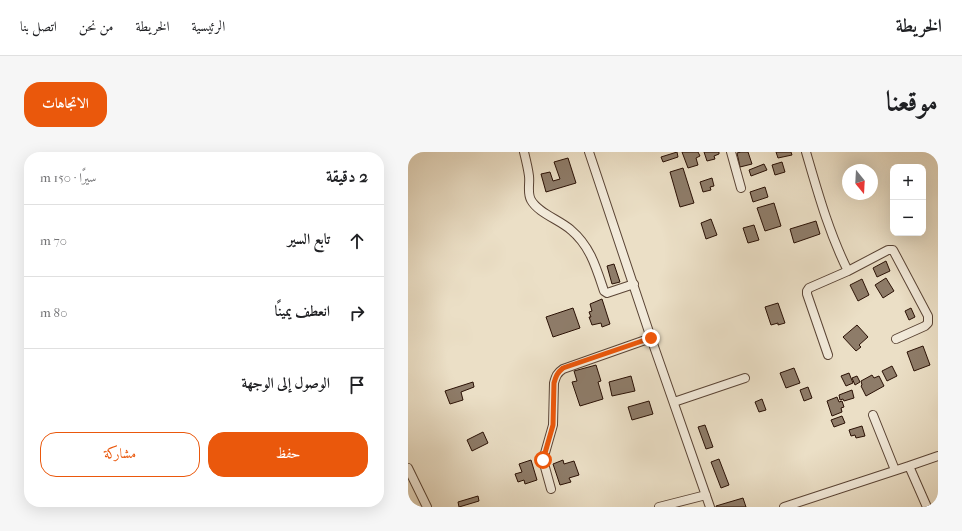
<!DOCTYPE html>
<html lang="ar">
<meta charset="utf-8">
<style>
body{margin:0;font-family:"IM FELL French Canon",Amiri,serif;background:#f6f6f6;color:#202124;direction:rtl}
.controls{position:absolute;right:12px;top:12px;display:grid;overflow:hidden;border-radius:8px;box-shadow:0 4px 16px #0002}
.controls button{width:36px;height:36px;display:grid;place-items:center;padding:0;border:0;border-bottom:1px solid #e0e0e0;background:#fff;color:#202124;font:20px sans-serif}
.compass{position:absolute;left:434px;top:12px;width:36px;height:36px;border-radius:50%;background:#fff;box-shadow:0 4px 16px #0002;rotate:162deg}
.stop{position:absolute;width:12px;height:12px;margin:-9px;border:3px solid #ea580c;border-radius:50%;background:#fff}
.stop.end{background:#ea580c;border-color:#fff;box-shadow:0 1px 4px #0008}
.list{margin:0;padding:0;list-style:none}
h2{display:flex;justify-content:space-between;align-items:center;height:52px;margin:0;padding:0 16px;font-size:17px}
h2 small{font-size:13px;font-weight:400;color:#757577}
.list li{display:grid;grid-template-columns:26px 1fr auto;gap:12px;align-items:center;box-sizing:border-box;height:72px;padding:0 16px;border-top:1px solid #e0e0e0}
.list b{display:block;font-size:15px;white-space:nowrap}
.list em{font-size:13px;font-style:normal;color:#757577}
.actions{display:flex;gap:8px;padding:12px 16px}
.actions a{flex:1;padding:9px 0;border:1px solid #ea580c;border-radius:16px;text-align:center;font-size:14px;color:#ea580c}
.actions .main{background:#ea580c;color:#fff}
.icon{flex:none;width:22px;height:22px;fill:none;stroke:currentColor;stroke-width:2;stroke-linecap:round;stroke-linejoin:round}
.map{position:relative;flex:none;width:530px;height:355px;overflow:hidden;direction:ltr;border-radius:16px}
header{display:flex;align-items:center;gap:24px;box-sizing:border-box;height:56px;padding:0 20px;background:#fff;border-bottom:1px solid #e0e0e0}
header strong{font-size:19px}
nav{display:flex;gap:22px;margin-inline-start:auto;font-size:14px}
.intro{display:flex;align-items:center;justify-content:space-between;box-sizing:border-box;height:96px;padding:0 24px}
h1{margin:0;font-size:28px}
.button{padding:10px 18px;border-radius:16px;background:#ea580c;color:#fff;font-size:14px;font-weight:700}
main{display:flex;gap:24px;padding:0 24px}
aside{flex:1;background:#fff;border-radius:16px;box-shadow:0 4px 16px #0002}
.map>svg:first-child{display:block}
.building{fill:#8e7c69;stroke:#2a1105}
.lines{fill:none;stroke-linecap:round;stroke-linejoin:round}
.minor-casing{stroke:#5a4435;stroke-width:10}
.minor{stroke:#f2eada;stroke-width:8}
.route{stroke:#ea580c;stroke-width:5}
</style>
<header>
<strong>الخريطة</strong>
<nav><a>الرئيسية</a><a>الخريطة</a><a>من نحن</a><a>اتصل بنا</a></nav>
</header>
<div class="intro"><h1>موقعنا</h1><a class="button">الاتجاهات</a></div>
<main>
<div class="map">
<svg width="530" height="355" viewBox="0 0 530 355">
<rect width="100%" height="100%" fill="#ebdfc6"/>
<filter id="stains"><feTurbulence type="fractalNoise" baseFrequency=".005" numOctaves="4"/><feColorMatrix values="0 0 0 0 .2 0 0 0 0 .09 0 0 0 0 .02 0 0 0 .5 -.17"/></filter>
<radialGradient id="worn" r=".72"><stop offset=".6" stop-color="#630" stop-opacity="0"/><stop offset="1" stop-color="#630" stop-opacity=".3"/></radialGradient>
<!-- building -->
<path class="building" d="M 269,0 L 270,5 L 255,10 L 253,5 Z
M 274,0 L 290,0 L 292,4 L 288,6 L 290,13 L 280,16 Z
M 296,0 L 311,0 L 311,2 L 306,4 L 307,7 L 299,9 Z
M 333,0 L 340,0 L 344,12 L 332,15 L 329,1 Z
M 368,0 L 383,0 L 384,3 L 370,6 Z
M 160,6 L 168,31 L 138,40 L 133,22 L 142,20 L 145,29 L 152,27 L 146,10 Z
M 374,10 L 377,20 L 367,23 L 364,13 Z
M 356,12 L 359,18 L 343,24 L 341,18 Z
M 275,16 L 286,51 L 272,55 L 262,20 Z
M 304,26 L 306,34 L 302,35 L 303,38 L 295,40 L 292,30 Z
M 357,35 L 360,45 L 345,50 L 342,40 Z
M 366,51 L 373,74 L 357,79 L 349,56 Z
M 303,67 L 309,83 L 298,87 L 293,71 Z
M 408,69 L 412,82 L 386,91 L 382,77 Z
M 346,73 L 351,88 L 340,91 L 335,76 Z
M 478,109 L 482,119 L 469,125 L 465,116 Z
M 206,112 L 212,130 L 204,132 L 199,114 Z
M 478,126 L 486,139 L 475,146 L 467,133 Z
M 454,127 L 461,143 L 450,149 L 442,133 Z
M 194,147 L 202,172 L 194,175 L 193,171 L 184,173 L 181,165 L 183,165 L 181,160 L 184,159 L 182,152 Z
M 370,151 L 377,171 L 370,173 L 370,171 L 363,173 L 357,155 Z
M 165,156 L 172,176 L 145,185 L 138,165 Z
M 503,156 L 507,165 L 501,168 L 497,159 Z
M 449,173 L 460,185 L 451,193 L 453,195 L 448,199 L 435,185 Z
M 515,194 L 522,213 L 506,219 L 499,200 Z
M 188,213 L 193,229 L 190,230 L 195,247 L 172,254 L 164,230 L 169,229 L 166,219 Z
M 484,214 L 489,224 L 479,229 L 474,219 Z
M 386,216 L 392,231 L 378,236 L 372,221 Z
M 441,221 L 445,231 L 438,234 L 433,224 Z
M 464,223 L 466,226 L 471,224 L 476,234 L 458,244 L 453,234 L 454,233 L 453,229 Z
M 223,224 L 227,239 L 204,244 L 201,230 Z
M 449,224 L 452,230 L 447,233 L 444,226 Z
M 65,230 L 66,235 L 53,240 L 55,248 L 42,252 L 37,239 Z
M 400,235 L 404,246 L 396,249 L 392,238 Z
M 444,238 L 446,246 L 436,249 L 435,247 L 432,248 L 431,243 Z
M 429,245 L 431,250 L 434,249 L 436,255 L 433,256 L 434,260 L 424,264 L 419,249 Z
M 354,247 L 358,258 L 351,260 L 347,250 Z
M 241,249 L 245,262 L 224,268 L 220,255 Z
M 434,264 L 437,271 L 426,275 L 423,268 Z
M 297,273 L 305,295 L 298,297 L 290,275 Z
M 454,274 L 457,284 L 448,286 L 447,283 L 443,284 L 441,278 Z
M 75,280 L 80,291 L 64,299 L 59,288 Z
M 311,307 L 321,333 L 313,336 L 303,310 Z
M 123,308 L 129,328 L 117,332 L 116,328 L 110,330 L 107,322 L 114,320 L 111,312 Z
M 155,308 L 156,312 L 166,309 L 171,323 L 161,326 L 163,330 L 152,333 L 145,312 Z
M 70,344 L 71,349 L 51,355 L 50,350 Z
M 335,346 L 338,355 L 308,355 L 308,354 Z"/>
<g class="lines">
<defs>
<path id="minor" d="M 116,0 C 118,8 120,16 121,24 C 122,32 119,41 123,48 C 130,61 152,68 163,78 C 182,94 188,115 196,139 L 199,141 L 226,132
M 181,0 L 243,186 L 302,355
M 323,0 L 333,36
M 398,0 C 410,41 421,81 440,119 L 480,98 L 485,98 L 520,164 L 520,171 L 517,174 L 488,187
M 420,203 L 399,142 L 399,139 L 401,136 L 440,119
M 266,250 L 337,226
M 465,263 L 487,318
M 501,314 L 530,304
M 0,316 L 19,355
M 143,337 L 135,308 L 145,273 L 146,231 C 148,224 149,221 155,217 L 243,186
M 251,355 L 298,343
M 376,355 L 501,314 L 519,355"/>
</defs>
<!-- minor casing -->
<use href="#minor" class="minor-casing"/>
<!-- minor -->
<use href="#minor" class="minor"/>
</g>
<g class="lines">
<!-- route -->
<path class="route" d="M 135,308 L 145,273 L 146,231 C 148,224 149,221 155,216 L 243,186"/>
</g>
<rect width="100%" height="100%" filter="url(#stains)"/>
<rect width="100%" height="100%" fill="url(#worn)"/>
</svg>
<div class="controls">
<button>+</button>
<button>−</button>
</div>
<svg class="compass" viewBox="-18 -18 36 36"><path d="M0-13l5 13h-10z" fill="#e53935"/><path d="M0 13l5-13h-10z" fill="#757577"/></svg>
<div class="stop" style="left:135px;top:308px"></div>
<div class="stop end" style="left:243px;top:186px"></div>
</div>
<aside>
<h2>2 دقيقة<small>سيرًا · 150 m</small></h2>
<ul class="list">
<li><svg class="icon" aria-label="ahead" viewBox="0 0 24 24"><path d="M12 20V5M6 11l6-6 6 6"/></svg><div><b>تابع السير</b></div><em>70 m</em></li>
<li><svg class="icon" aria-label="right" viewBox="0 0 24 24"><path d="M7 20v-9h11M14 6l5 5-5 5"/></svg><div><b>انعطف يمينًا</b></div><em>80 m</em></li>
<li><svg class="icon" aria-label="arrive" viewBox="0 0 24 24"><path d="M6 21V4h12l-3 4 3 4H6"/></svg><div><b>الوصول إلى الوجهة</b></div></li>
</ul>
<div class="actions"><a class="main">حفظ</a><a>مشاركة</a></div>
</aside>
</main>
